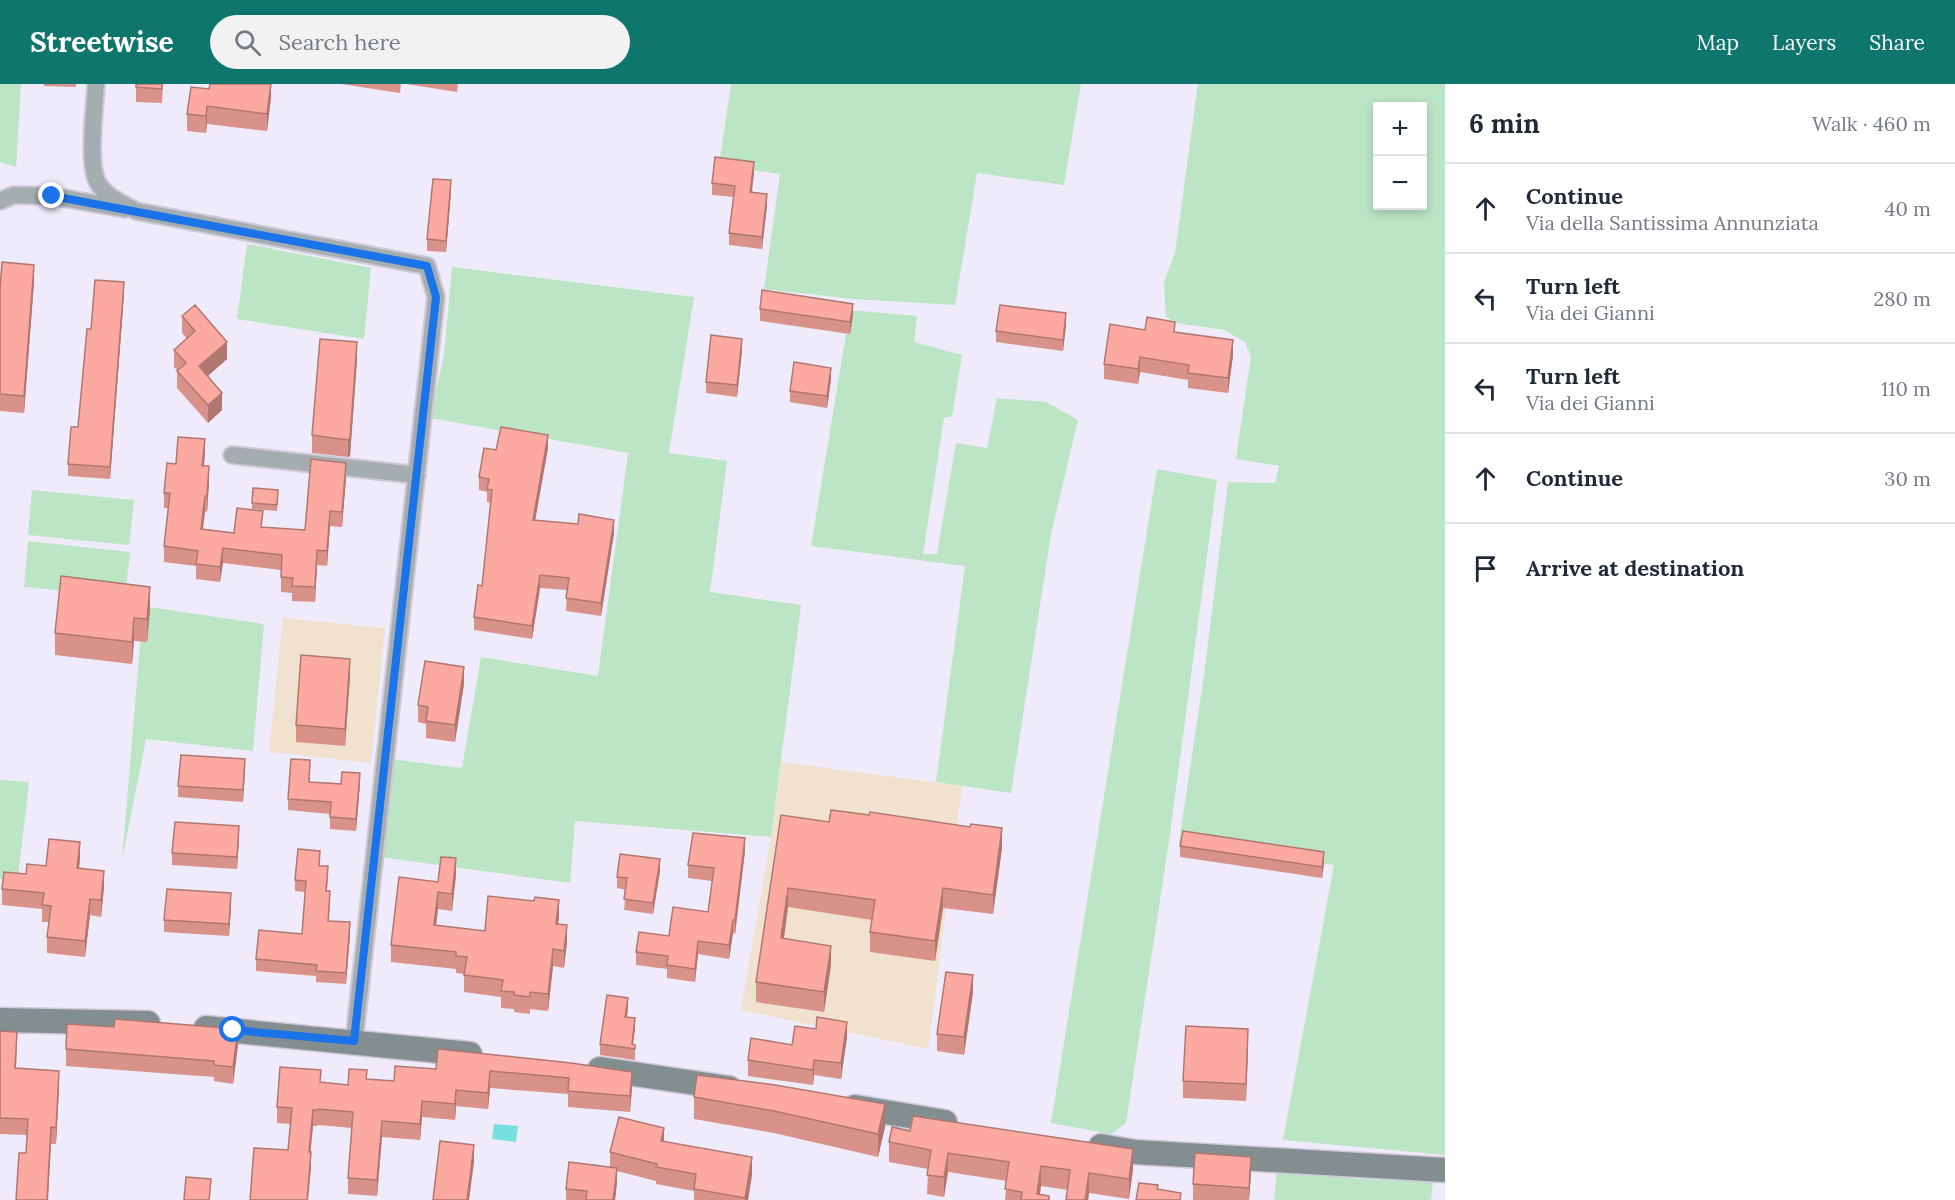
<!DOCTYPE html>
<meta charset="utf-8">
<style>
body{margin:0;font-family:Lora,serif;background:#f2f2f3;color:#1f2937}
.controls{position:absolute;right:18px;top:18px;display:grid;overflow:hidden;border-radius:0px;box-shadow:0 3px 9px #0003}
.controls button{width:54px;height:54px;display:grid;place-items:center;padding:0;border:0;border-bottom:2px solid #e0e1e3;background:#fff;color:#1f2937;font:30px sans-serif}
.stop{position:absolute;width:18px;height:18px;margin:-14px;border:4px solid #1a73e8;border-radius:50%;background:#fff}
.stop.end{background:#1a73e8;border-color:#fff;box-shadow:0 2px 6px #0008}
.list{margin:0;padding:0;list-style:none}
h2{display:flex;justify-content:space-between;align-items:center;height:78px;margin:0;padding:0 24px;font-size:26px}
h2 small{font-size:20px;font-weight:400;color:#747a83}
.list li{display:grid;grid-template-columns:39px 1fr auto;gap:18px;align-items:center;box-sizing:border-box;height:90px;padding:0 24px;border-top:2px solid #e0e1e3}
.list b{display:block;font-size:22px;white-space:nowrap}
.list p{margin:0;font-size:20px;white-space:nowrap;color:#747a83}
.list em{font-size:20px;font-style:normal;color:#747a83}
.icon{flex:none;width:33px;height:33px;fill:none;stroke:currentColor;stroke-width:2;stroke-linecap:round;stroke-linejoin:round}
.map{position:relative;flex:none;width:1445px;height:1116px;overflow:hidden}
header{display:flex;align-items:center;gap:36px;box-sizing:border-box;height:84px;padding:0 30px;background:#0f766e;color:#fff}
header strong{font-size:28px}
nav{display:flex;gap:33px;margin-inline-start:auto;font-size:21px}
.search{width:420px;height:54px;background:#f2f2f3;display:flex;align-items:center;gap:15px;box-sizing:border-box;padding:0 21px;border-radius:33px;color:#747a83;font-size:22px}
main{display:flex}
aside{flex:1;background:#fff}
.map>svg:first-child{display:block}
.industrial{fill:#f1e1cf}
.green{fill:#bbe5c4;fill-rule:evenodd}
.water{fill:#76e0e1}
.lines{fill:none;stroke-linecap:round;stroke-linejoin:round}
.street-casing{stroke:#cdc9d7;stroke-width:20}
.secondary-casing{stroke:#cdc9d7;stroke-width:27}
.street{stroke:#a6adb0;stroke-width:16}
.secondary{stroke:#838e91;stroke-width:24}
.wall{fill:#d9928a}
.shaded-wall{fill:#b07771}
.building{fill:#fcaaa1;stroke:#b07771;stroke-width:1.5}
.route{stroke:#1a73e8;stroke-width:8}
</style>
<header>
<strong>Streetwise</strong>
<div class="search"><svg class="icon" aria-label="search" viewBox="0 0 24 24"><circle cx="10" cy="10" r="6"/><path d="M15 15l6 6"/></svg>Search here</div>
<nav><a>Map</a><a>Layers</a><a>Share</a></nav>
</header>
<main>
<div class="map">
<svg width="1445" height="1116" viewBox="0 0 1445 1116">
<rect width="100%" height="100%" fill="#efebfa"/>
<!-- industrial -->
<path class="industrial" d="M 283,534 L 385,544 L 371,679 L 269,668 Z
M 781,678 L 962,702 L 928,965 L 741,926 L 771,753 Z"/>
<!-- green -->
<path class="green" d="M 0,0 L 21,0 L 16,83 L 0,78 Z
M 731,0 L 1081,0 L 1064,101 L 977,89 L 955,221 L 853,215 L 764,205 L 780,90 L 719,81 Z
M 1198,0 L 1445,0 L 1445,1071 L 1283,1056 L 1334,781 L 1179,758 L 1204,591 L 1228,398 L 1275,399 L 1279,382 L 1236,375 L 1251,272 L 1245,258 L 1224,246 L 1177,239 L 1166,233 L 1164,198 L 1175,169 ZM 1378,22 L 1422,22 L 1422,122 L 1378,122 Z
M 247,160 L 371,184 L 364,255 L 237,235 Z
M 452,183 L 694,213 L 669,369 L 727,377 L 710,508 L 801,521 L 771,753 L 575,737 L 570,799 L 380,773 L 391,675 L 462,684 L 481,573 L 598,592 L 628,369 L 430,334 L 444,271 Z
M 850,226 L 917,232 L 914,258 L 962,271 L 952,332 L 944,334 L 923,470 L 937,470 L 956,359 L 987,364 L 997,314 L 1046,318 L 1078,336 L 1051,450 L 1011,709 L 936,698 L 965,482 L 811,462 Z
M 1157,385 L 1217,396 L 1169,757 L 1126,1039 L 1111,1050 L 1051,1039 Z
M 32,406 L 134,416 L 129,461 L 28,451 Z
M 28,457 L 130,468 L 125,513 L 24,503 Z
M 149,523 L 264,540 L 253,667 L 146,655 L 122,776 L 140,561 Z
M 0,696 L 29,698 L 18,792 L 0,795 Z
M 1277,1087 L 1360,1095 L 1433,1098 L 1431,1116 L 1274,1116 Z"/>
<!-- water -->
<path class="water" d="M 494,1040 L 518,1042 L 516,1058 L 492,1055 Z"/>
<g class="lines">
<defs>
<path id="street" d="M 96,0 C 95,23 87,81 98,99 C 105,112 123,120 136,127 L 427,182 L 436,213 L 354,958
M 0,117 L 14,111 L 52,112 L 126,125
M 232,371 L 417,391"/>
<path id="secondary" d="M 0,936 L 148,939
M 206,944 L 470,970
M 600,985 L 729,1004
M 855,1023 L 945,1038
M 1101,1062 L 1135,1068 L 1445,1086"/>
</defs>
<!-- street casing -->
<use href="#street" class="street-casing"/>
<!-- secondary casing -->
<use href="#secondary" class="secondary-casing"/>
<!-- street -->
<use href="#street" class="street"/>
<!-- secondary -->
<use href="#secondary" class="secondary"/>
</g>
<!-- wall -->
<path class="wall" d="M 44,0 L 76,0 L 76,3 L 44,2 Z
M 136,0 L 163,0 L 162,19 L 136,18 Z
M 271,0 L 271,13 L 267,47 L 207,40 L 206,49 L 187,47 L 187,30 L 209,5 Z
M 341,0 L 401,0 L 400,9 Z
M 406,0 L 458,0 L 457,8 Z
M 754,89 L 752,108 L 767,122 L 762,165 L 729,161 L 729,149 L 734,113 L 712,111 L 712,99 Z
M 451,108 L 446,168 L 427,167 L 427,155 Z
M 34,198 L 24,329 L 0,327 L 0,205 Z
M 124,210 L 110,395 L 68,392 L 68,380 L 78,343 L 91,245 Z
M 760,225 L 853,231 L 850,250 L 760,237 Z
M 182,232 L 227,275 L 207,292 L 222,326 L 208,339 L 177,304 L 177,286 L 174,283 L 174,266 L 187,255 L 182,249 Z
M 1066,241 L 1063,267 L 996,258 L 996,247 Z
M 1145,246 L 1175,248 L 1233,271 L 1228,309 L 1188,304 L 1188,296 L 1140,288 L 1138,300 L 1104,295 L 1104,280 Z
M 742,267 L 737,313 L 706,309 L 706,298 Z
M 357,276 L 350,372 L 348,373 L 312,369 L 312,351 Z
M 831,295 L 827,324 L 790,318 L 790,307 Z
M 548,364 L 535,436 L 614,449 L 601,532 L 566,527 L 567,506 L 540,504 L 532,555 L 474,546 L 474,533 L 482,502 L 491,419 L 487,418 L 487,408 L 479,406 L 479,393 L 496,366 Z
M 205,370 L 204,382 L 209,398 L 207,428 L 205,427 L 203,445 L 234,449 L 263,443 L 305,446 L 346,394 L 342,443 L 330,442 L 327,482 L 317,481 L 315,518 L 292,517 L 292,509 L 281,508 L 281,486 L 223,479 L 220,498 L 196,495 L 196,482 L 164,478 L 164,462 L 168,424 L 164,424 L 164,409 L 176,380 Z
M 278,411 L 277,427 L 252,425 L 252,419 Z
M 150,525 L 147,558 L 134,557 L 132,580 L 55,571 L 55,549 Z
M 350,592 L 345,662 L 296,658 L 296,641 Z
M 464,600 L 455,658 L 426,654 L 426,640 L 418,638 L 418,621 Z
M 245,686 L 243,718 L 178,713 L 178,702 Z
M 310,688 L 310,698 L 360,700 L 356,747 L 330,745 L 330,730 L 288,726 L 288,715 Z
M 781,731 L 1002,764 L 993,830 L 943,824 L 935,877 L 870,868 L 870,848 L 872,836 L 788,823 L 784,854 L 831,881 L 824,928 L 756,918 L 756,898 Z
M 239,754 L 237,785 L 172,781 L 172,769 Z
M 1180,762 L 1324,779 L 1322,794 L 1180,773 Z
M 745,767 L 735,850 L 733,849 L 729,875 L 698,870 L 695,898 L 667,894 L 667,885 L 636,881 L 636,868 L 669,852 L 708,828 L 712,797 L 688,794 L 688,781 Z
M 80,775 L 79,784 L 104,803 L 101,833 L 90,831 L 85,873 L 47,869 L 47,853 L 49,838 L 42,838 L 42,825 L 2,821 L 2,805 L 26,790 L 46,782 Z
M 319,782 L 328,793 L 327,807 L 330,819 L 329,837 L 350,850 L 346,900 L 316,898 L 316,892 L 256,887 L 256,875 L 302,850 L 305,808 L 295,807 L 295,796 Z
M 660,787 L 653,830 L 624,826 L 626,806 L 617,804 L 617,793 Z
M 456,791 L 452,827 L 438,825 L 436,841 L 485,847 L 559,833 L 558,840 L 567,858 L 564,884 L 553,882 L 548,927 L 530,925 L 530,930 L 514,928 L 514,925 L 501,924 L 501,913 L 464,908 L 464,890 L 456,889 L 456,885 L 391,878 L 391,861 L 438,798 Z
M 231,821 L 229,852 L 164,848 L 164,836 Z
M 973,908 L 964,971 L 937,967 L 937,950 Z
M 628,925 L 627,933 L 635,945 L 633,960 L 635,961 L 635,976 L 600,971 L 600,960 Z
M 0,947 L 17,964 L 16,984 L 59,1003 L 56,1060 L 51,1060 L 26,1069 L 27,1051 L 0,1050 Z
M 847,953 L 841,995 L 814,991 L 813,1001 L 748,992 L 748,976 L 792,961 Z
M 238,961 L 233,1000 L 214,997 L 214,993 L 66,982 L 66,965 Z
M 1248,962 L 1246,1017 L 1183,1014 L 1183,997 Z
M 438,965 L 632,1004 L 630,1028 L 568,1023 L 568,1010 L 490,1004 L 488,1025 L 456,1022 L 455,1036 L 422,1033 L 420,1056 L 382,1053 L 377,1112 L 348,1110 L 348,1094 L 352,1044 L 318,1041 L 317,1042 L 313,1042 L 310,1068 L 311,1084 L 288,1066 L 291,1040 L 277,1039 L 277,1023 L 321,998 L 348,1001 L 367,995 L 394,997 L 436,985 Z
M 694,1013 L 885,1043 L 878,1073 L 774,1049 L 694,1035 Z
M 910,1047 L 1133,1085 L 1129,1115 L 1089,1109 L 1088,1116 L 1066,1116 L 1068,1106 L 1041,1102 L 1040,1110 L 1049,1116 L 1005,1116 L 1007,1097 L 948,1088 L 944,1113 L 927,1110 L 928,1085 L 889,1078 L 889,1058 Z
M 664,1057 L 752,1091 L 748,1116 L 694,1116 L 694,1107 L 656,1100 L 656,1097 L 617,1087 L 617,1098 L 615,1116 L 566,1116 L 566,1105 L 610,1083 L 610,1068 Z
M 1251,1090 L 1249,1116 L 1193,1116 L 1193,1100 Z"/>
<!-- shaded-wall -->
<path class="shaded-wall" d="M 271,0 L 271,13 L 267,47 L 267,30 Z
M 207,22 L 207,40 L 206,49 L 206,32 Z
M 754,78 L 754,89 L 750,120 L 750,108 Z
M 451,96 L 451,108 L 446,168 L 446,157 Z
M 767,110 L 767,122 L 762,165 L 762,153 Z
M 34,181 L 34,198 L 24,329 L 24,312 Z
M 124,198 L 124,210 L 110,395 L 110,383 Z
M 853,220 L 853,231 L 850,250 L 850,238 Z
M 1066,229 L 1066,241 L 1063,267 L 1063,256 Z
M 742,255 L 742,267 L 737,313 L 737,301 Z
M 1233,256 L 1233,271 L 1228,309 L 1228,294 Z
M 227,258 L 227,275 L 199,300 L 199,282 Z
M 357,258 L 357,276 L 350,372 L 348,373 L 348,356 Z
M 1140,273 L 1140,288 L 1138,300 L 1138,285 Z
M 831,284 L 831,295 L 827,324 L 827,312 Z
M 222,309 L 222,326 L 208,339 L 208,321 Z
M 548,351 L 548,364 L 533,449 L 533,436 Z
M 205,355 L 205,370 L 202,397 L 202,382 Z
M 346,379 L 346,394 L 342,443 L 342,428 Z
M 209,382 L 209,398 L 207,428 L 207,412 Z
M 205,412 L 205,427 L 201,460 L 201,445 Z
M 330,427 L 330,442 L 327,482 L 327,467 Z
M 614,436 L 614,449 L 601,532 L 601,519 Z
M 223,464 L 223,479 L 220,498 L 220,483 Z
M 317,466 L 317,481 L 315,518 L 315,503 Z
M 540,491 L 540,504 L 532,555 L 532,542 Z
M 150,503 L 150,525 L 147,558 L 147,535 Z
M 134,534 L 134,557 L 132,580 L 132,558 Z
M 350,575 L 350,592 L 345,662 L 345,645 Z
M 464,583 L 464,600 L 455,658 L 455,641 Z
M 245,675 L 245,686 L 243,718 L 243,706 Z
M 360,689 L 360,700 L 356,747 L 356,735 Z
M 239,742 L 239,754 L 237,785 L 237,773 Z
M 1002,744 L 1002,764 L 993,830 L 993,811 Z
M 745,754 L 745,767 L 735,850 L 735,836 Z
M 80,758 L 80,775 L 77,800 L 77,784 Z
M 1324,768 L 1324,779 L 1322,794 L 1322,783 Z
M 456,774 L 456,791 L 452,827 L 452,810 Z
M 660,775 L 660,787 L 653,830 L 653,819 Z
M 104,787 L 104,803 L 101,833 L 101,816 Z
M 788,804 L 788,823 L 781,874 L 781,854 Z
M 943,804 L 943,824 L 935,877 L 935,857 Z
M 438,808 L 438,825 L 434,858 L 434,841 Z
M 231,809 L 231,821 L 229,852 L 229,840 Z
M 90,815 L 90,831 L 85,873 L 85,857 Z
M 559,816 L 559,833 L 556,857 L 556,840 Z
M 733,836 L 733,849 L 729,875 L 729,861 Z
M 350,838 L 350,850 L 346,900 L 346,889 Z
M 567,841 L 567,858 L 564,884 L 564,867 Z
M 698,857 L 698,870 L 695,898 L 695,885 Z
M 831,862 L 831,881 L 824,928 L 824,908 Z
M 553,865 L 553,882 L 548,927 L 548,910 Z
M 973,891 L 973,908 L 964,971 L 964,953 Z
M 628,914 L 628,925 L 625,944 L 625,933 Z
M 635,934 L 635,945 L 632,965 L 632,960 Z
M 847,938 L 847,953 L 841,995 L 841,979 Z
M 238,945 L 238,961 L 233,1000 L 233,983 Z
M 1248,945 L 1248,962 L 1246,1017 L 1246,1000 Z
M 814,976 L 814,991 L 813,1001 L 813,986 Z
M 59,987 L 59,1003 L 56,1060 L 56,1044 Z
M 490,987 L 490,1004 L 488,1025 L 488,1009 Z
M 632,988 L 632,1004 L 630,1028 L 630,1012 Z
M 456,1006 L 456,1022 L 455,1036 L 455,1020 Z
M 422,1017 L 422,1033 L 420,1056 L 420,1040 Z
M 885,1020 L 885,1043 L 878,1073 L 878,1050 Z
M 313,1026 L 313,1042 L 309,1084 L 309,1068 Z
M 382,1037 L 382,1053 L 377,1112 L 377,1096 Z
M 51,1043 L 51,1060 L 48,1116 L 47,1116 Z
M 664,1044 L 664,1062 L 661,1057 Z
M 474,1061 L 474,1078 L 469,1116 L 467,1116 Z
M 1133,1065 L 1133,1085 L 1129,1115 L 1129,1095 Z
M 311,1068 L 311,1084 L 308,1116 L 307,1116 Z
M 948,1069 L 948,1088 L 944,1113 L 944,1093 Z
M 752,1073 L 752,1091 L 748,1116 L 745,1116 Z
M 1251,1073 L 1251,1090 L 1249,1116 L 1249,1104 Z
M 1041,1082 L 1041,1102 L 1039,1116 L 1037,1110 Z
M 617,1084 L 617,1098 L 615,1116 L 613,1116 Z
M 1089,1089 L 1089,1109 L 1088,1116 L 1085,1116 Z"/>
<!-- building -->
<path class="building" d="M 136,0 L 162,0 L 162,5 L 136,3 Z
M 210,0 L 271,0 L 267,30 L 207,22 L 206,32 L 187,30 L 191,3 L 209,5 Z
M 715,73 L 754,78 L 750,108 L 767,110 L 762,153 L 729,149 L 735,102 L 712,99 Z
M 433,95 L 451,96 L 446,157 L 427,155 Z
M 2,178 L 34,181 L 24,312 L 0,310 L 0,205 Z
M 95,196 L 124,198 L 110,383 L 68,380 L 71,343 L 78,343 L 87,245 L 91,245 Z
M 762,206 L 853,220 L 850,238 L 760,225 Z
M 195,221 L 227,258 L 199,282 L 222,309 L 208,321 L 177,287 L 186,279 L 174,266 L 195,247 L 182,232 Z
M 1000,221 L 1066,229 L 1063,256 L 996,247 Z
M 1147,233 L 1175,238 L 1174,248 L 1233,256 L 1228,294 L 1188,289 L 1189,281 L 1140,273 L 1138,285 L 1104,280 L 1110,240 L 1145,246 Z
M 711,251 L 742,255 L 737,301 L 706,298 Z
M 320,255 L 357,258 L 350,354 L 348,356 L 312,351 Z
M 794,278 L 831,284 L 827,312 L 790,307 Z
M 501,343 L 548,351 L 533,436 L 578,440 L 579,430 L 614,436 L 601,519 L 566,514 L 569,494 L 540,491 L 532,542 L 474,533 L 478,501 L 482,502 L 492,406 L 487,405 L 489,395 L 479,393 L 484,364 L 496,366 Z
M 178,353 L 205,355 L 202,382 L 209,382 L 207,412 L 205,412 L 201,445 L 234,449 L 237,424 L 263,427 L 261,443 L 305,446 L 311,375 L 346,379 L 342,428 L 330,427 L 327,467 L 317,466 L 315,503 L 292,502 L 293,494 L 281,493 L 282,471 L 223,464 L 220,483 L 196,480 L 198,467 L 164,462 L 170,409 L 164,409 L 167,379 L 176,380 Z
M 253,404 L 278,406 L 277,421 L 252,419 Z
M 61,492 L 150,503 L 147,535 L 134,534 L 132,558 L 55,549 Z
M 301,571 L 350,575 L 345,645 L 296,641 Z
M 425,577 L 464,583 L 455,641 L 426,637 L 428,623 L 418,621 Z
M 181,671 L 245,675 L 243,706 L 178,702 Z
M 291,675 L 310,676 L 309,698 L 341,700 L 342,688 L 360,689 L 356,735 L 330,733 L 331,718 L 288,715 Z
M 831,726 L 869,731 L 870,728 L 970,743 L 971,740 L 1002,744 L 993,811 L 943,804 L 935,857 L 870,848 L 875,816 L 788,804 L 781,854 L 831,862 L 824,908 L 756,898 L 781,731 L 829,738 Z
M 175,738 L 239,742 L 237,773 L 172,769 Z
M 1183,747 L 1324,768 L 1322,783 L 1180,762 Z
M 693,749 L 745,754 L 735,836 L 733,836 L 729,861 L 698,857 L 695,885 L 667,881 L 668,872 L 636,868 L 639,848 L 669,852 L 673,823 L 708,828 L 714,784 L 688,781 Z
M 49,755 L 80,758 L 77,784 L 104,787 L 101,816 L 90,815 L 85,857 L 47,853 L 51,822 L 42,821 L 44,809 L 2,805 L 4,788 L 26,790 L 27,780 L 46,782 Z
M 298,765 L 320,767 L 319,782 L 328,782 L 326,807 L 330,807 L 328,837 L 350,838 L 346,889 L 316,887 L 317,881 L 256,875 L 259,846 L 302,850 L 306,797 L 295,796 Z
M 620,770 L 660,775 L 653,819 L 624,815 L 627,794 L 617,793 Z
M 441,773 L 456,774 L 452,810 L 438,808 L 434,841 L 485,847 L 488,812 L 534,817 L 535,813 L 559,816 L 556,840 L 567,841 L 564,867 L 553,865 L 548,910 L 530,908 L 530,913 L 514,911 L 514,908 L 501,907 L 503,896 L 464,891 L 467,873 L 456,872 L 456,868 L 391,861 L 399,793 L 438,798 Z
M 167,805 L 231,809 L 229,840 L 164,836 Z
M 946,888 L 973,891 L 964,953 L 937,950 Z
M 607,911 L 628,914 L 625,933 L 635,934 L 632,960 L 635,961 L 635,965 L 600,960 Z
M 817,933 L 847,938 L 841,979 L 814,976 L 813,986 L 748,976 L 751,954 L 792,961 L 795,942 L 816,945 Z
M 115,935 L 238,945 L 233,983 L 214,981 L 214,977 L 66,965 L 67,940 L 114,943 Z
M 1186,942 L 1248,945 L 1246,1000 L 1183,997 Z
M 0,947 L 17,948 L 15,984 L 59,987 L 56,1044 L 51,1043 L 47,1116 L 16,1116 L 19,1069 L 26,1069 L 28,1035 L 0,1034 Z
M 438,965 L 571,979 L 632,988 L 630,1012 L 568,1007 L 569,994 L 490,987 L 488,1009 L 456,1006 L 455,1020 L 422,1017 L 420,1040 L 382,1037 L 377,1096 L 348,1094 L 353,1028 L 318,1025 L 317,1026 L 313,1026 L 309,1068 L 311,1068 L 307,1116 L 250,1116 L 254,1064 L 288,1066 L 292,1024 L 277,1023 L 280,983 L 321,986 L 320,998 L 348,1001 L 349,985 L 367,986 L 366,995 L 394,997 L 395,982 L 436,985 Z
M 697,991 L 775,1001 L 885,1020 L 878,1050 L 774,1027 L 694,1013 Z
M 913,1032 L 1133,1065 L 1129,1095 L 1089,1089 L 1085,1116 L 1066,1116 L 1070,1086 L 1041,1082 L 1037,1110 L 1049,1112 L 1049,1116 L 1021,1116 L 1022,1108 L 1005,1105 L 1009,1078 L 948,1069 L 944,1093 L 927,1091 L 931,1066 L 889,1058 L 892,1043 L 910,1047 Z
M 619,1033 L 664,1044 L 661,1057 L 752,1073 L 745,1114 L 694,1105 L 696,1090 L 656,1083 L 657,1080 L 610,1068 Z
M 440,1057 L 474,1061 L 467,1116 L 433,1116 Z
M 1195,1069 L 1251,1073 L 1249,1104 L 1193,1100 Z
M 569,1078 L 617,1084 L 613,1116 L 586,1116 L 587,1107 L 566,1105 Z
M 186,1093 L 211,1095 L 209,1116 L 184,1116 Z
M 1139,1099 L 1158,1101 L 1157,1105 L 1181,1109 L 1180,1116 L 1136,1116 Z"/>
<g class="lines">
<!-- route -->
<path class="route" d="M 52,112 L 427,182 L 436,213 L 354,957 L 233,946"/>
</g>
</svg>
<div class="controls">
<button>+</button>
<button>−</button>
</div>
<div class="stop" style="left:233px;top:946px"></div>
<div class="stop end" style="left:52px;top:112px"></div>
</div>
<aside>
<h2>6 min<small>Walk · 460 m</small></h2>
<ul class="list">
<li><svg class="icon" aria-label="ahead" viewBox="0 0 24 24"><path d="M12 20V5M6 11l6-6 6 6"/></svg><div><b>Continue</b><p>Via della Santissima Annunziata</p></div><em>40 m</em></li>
<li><svg class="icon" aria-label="left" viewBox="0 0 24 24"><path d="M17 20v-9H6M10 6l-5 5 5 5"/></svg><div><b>Turn left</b><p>Via dei Gianni</p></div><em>280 m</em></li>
<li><svg class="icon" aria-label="left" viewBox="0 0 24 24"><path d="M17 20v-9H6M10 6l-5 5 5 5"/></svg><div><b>Turn left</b><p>Via dei Gianni</p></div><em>110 m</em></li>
<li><svg class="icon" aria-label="ahead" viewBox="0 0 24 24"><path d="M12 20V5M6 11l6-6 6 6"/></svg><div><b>Continue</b></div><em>30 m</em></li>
<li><svg class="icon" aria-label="arrive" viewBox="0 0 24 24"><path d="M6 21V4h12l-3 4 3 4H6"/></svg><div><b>Arrive at destination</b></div></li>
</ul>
</aside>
</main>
